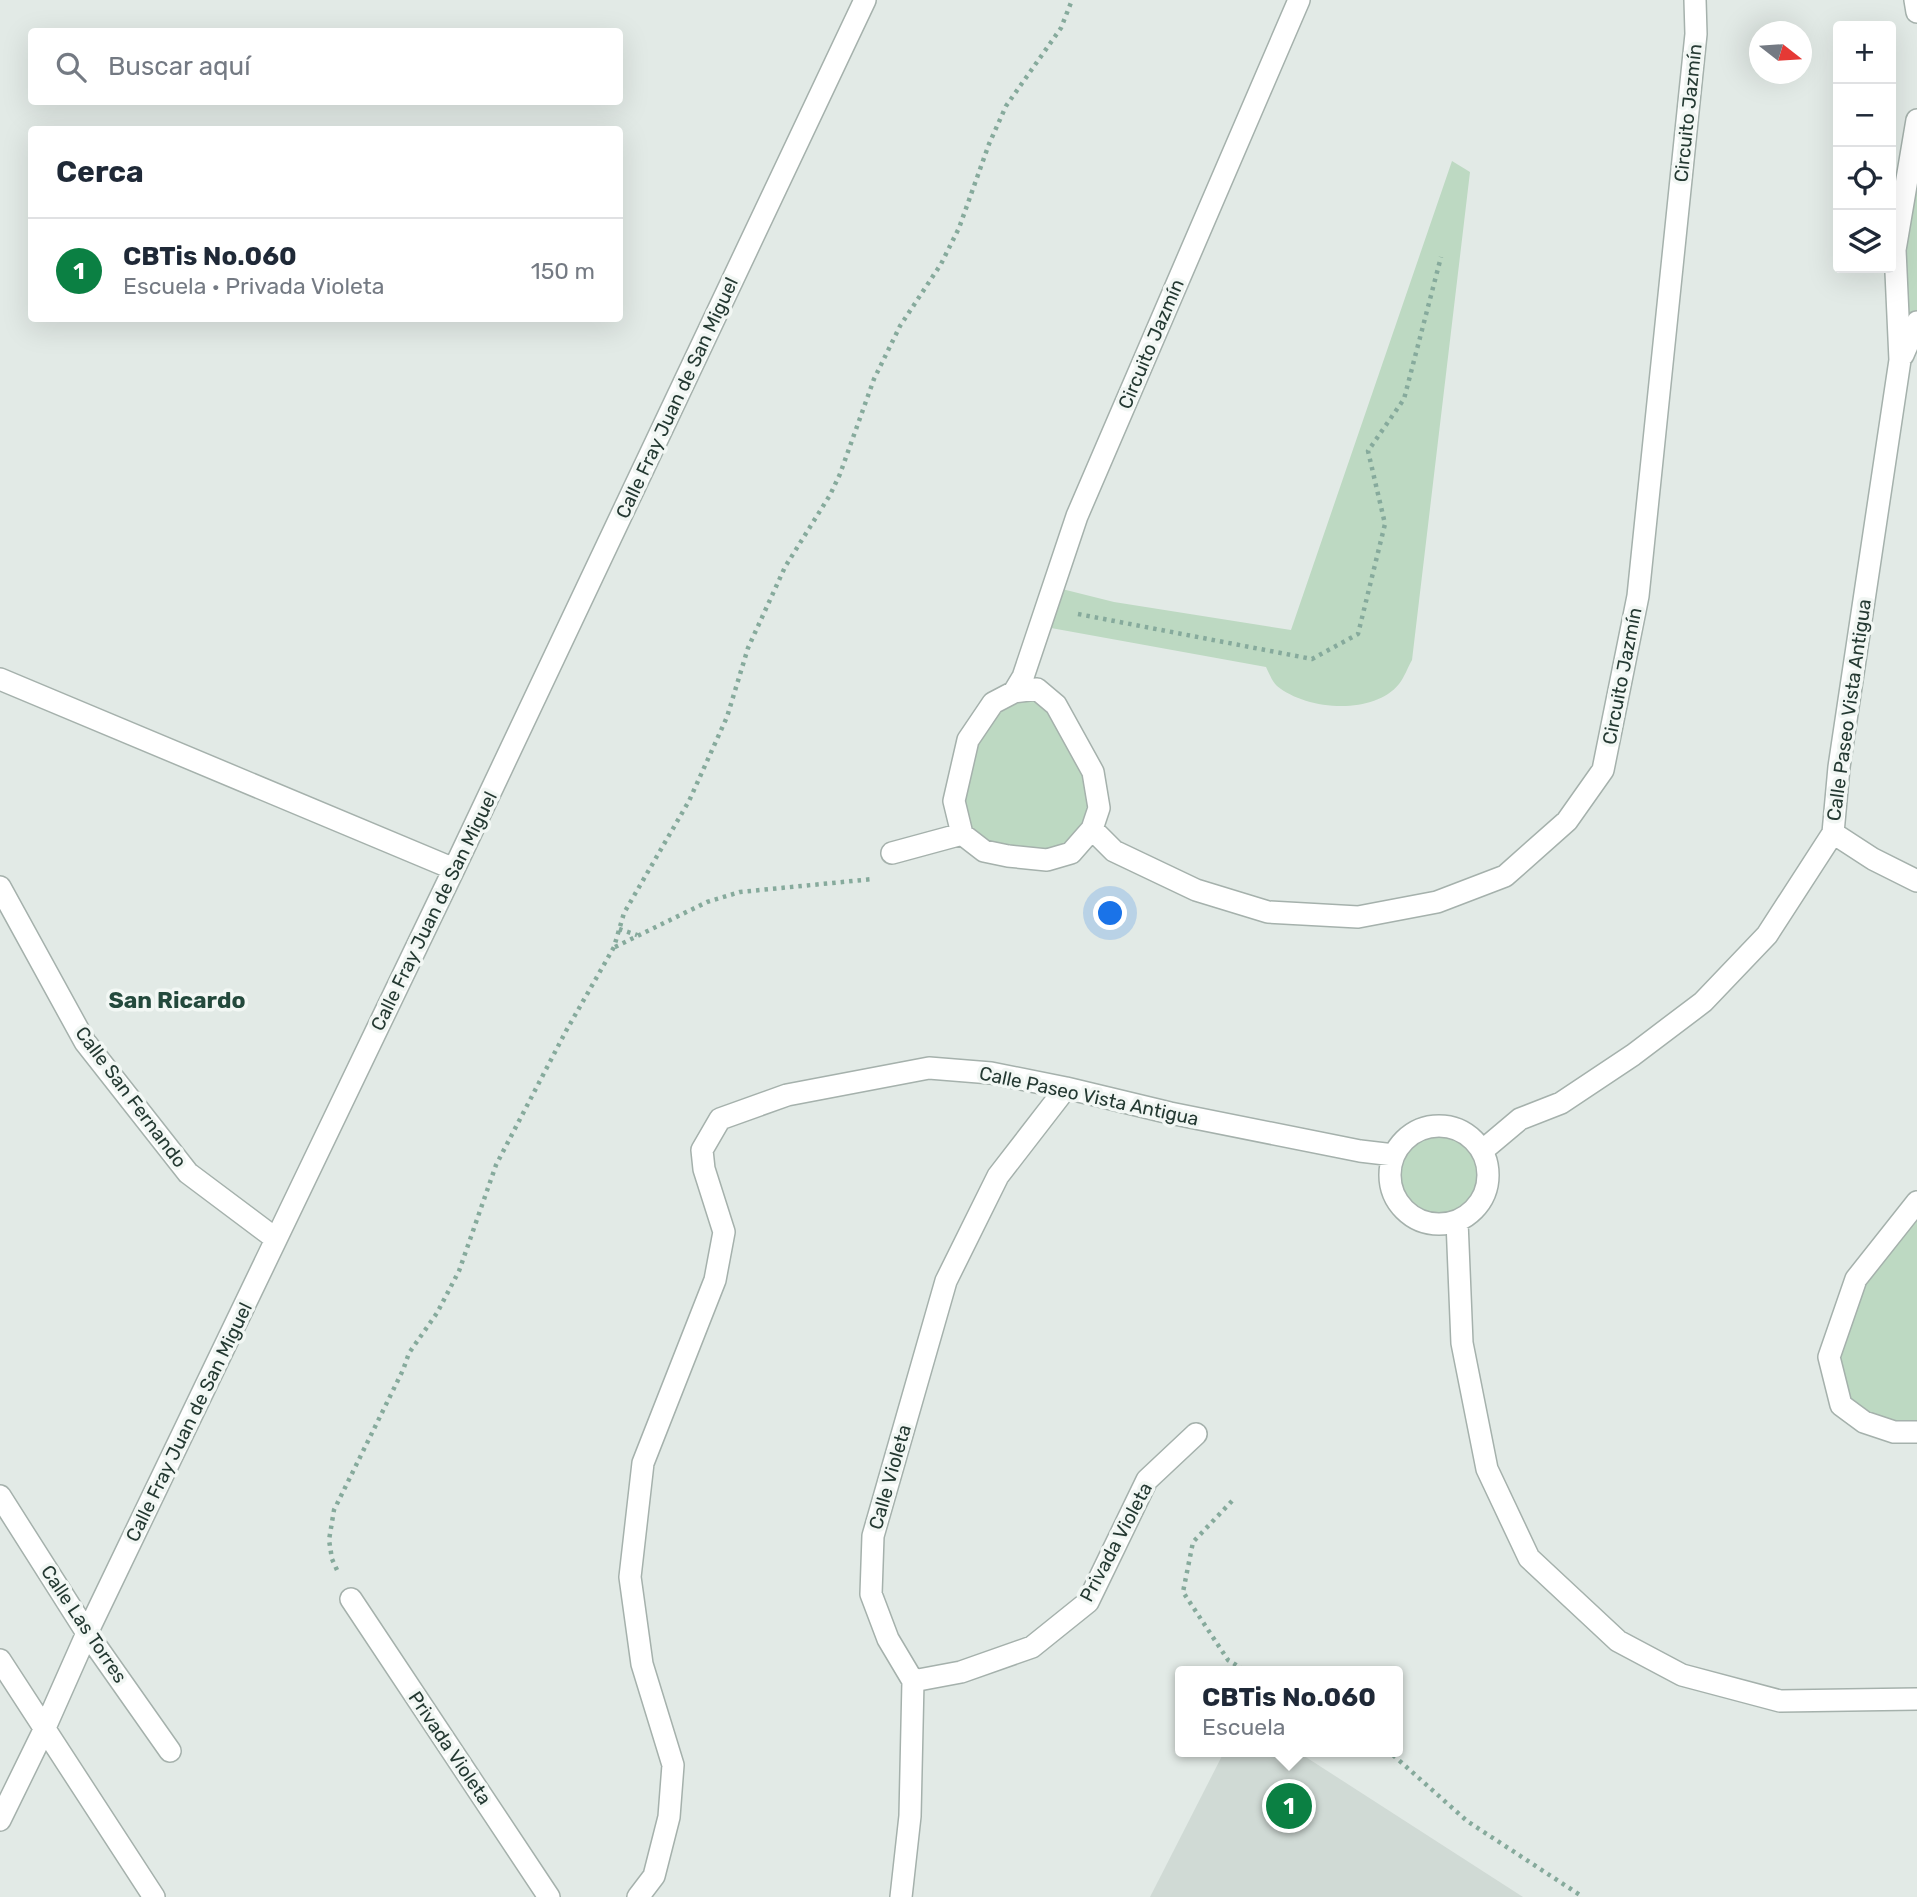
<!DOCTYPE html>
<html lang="es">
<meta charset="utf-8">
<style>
body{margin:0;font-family:Rubik,sans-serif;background:#f2f2f3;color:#1f2937}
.controls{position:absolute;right:21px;top:21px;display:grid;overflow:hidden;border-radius:7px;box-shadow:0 7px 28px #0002}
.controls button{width:63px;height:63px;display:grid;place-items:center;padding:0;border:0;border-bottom:2px solid #e0e1e3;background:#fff;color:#1f2937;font:35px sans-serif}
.compass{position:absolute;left:1749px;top:21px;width:63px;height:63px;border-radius:50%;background:#fff;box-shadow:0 7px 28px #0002;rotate:107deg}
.you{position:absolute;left:1111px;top:914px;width:24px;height:24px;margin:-18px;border:5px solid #fff;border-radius:50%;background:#1a73e8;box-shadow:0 0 0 10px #1a73e833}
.badge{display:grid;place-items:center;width:46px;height:46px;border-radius:50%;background:#0b8043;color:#fff;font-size:23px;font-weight:700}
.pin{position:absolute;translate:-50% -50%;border:4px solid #fff;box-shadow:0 2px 7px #0006}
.popup{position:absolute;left:1175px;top:1666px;width:228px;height:91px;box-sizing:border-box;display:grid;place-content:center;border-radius:7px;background:#fff;filter:drop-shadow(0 2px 5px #0005);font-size:23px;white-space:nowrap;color:#747a83}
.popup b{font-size:26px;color:#1f2937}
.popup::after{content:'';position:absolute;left:50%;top:100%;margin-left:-14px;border:14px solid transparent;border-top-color:#fff}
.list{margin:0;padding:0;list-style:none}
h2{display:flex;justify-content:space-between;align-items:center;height:91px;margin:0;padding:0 28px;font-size:30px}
h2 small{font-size:23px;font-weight:400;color:#747a83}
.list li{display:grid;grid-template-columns:46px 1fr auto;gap:21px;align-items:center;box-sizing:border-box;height:105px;padding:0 28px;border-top:2px solid #e0e1e3}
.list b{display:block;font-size:26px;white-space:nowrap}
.list p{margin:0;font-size:23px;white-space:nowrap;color:#747a83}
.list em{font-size:23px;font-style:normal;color:#747a83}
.icon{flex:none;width:38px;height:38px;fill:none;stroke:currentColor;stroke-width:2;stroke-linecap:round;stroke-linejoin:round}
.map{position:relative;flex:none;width:1917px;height:1897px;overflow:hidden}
.search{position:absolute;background:#fff;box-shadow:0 7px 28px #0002;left:28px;top:28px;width:595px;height:77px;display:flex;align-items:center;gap:18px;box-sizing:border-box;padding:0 24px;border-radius:7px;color:#747a83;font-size:26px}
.panel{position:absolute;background:#fff;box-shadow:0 7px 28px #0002;left:28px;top:126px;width:595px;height:196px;border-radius:7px}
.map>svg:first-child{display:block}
.built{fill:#d0dad5}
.green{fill:#bdd9c2}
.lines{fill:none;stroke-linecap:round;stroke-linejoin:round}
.minor-casing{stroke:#a5b1ac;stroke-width:24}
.path{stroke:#86aa9c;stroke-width:4.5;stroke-dasharray:3.5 5;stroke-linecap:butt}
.minor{stroke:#fff;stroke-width:21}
.labels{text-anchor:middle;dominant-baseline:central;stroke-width:7;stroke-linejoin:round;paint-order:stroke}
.street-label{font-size:19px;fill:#243932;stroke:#f2f7f4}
.quarter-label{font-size:23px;font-weight:bold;fill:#23493c;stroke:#f2f7f4}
</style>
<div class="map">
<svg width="1917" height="1897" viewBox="0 0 1917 1897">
<rect width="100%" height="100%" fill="#e2eae6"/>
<!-- built -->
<path class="built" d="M 1224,1752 L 1298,1752 L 1523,1897 L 1150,1897 Z"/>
<!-- green -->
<path class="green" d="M 1917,120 L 1917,322 L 1900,360 L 1907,173 Z
M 1452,161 L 1470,172 L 1412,660 C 1408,667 1404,678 1399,684 C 1373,716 1306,710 1277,686 C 1272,681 1269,673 1266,667 L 1040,626 L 1054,587 L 1114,602 L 1291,630 Z
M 1037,689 L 1093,772 L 1092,829 L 1047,860 L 962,834 L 968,740 L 993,703 Z
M1390 1175a49 49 0 1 1 98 0a49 49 0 1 1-98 0Z
M 1917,1202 L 1917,1432 L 1841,1405 L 1829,1357 L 1856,1279 Z"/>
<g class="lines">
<defs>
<path id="minor" d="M 1915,0 L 1917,12
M 1903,355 L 1917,322
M 0,679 L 454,869
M 1037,689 L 1056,705 L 1093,772 L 1099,808 L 1092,829 L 1071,853 L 1047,860 L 1008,856 L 984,851 L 962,834 L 954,801 L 968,740 L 993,703 L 1014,692 Z
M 1014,692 L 1023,677 L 1077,516 L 1299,0
M 1092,829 L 1114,851 L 1196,890 L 1268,912 L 1358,917 L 1437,902 L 1505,876 L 1567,821 L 1603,770 L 1638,596 L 1696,34 L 1695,0
M 1833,833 L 1873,859 L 1917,881
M 892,853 L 962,834
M 0,887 L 85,1042 L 188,1173 L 276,1239
M1390 1175a49 49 0 1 1 98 0a49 49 0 1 1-98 0Z
M 1482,1151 L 1520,1119 L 1561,1103 L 1633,1055 L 1703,1002 L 1767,935 L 1833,833 L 1839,767 L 1900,360 L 1895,250 L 1917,120
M 1917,1202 L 1856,1279 L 1829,1357 L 1841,1405 L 1864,1422 L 1894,1432 L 1917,1432
M 1457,1221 L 1462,1343 L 1487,1469 L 1529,1558 L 1618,1641 L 1682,1675 L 1780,1701 L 1917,1699
M 0,1496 L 87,1633 L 170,1751
M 351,1599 L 549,1897
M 0,1660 L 154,1897
M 913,1681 L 961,1672 L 1032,1647 L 1088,1602 L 1147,1480 L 1196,1434
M 0,1820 L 44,1730 L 87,1633 L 454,869 L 865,0
M 638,1897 L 654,1876 L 669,1817 L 673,1765 L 642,1664 L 630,1577 L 643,1463 L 715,1280 L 724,1232 L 704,1169 L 702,1150 L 720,1119 L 787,1095 L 929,1068 L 991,1073 L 1066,1088 L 1170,1113 L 1360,1151 L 1394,1155
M 901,1897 L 910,1816 L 913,1681 L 888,1639 L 871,1594 L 873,1536 L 946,1281 L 998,1176 L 1066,1088"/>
</defs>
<!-- minor casing -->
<use href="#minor" class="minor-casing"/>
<!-- path -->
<path class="path" d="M 1078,614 L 1312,659 L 1358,634 L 1385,524 L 1368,451 L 1404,399 L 1441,257
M 619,929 L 637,935
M 615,947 L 707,902 L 740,892 L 873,879
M 1232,1501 L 1193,1542 L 1183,1592 L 1228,1660 L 1246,1671
M 337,1570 L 332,1559 L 329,1540 L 334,1510 L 403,1370 L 409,1353 L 437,1313 L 459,1271 L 496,1165 L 566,1031 L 614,947 L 624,913 L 689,801 L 727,717 L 748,648 L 785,567 L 830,495 L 840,474 L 874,379 L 900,326 L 941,264 L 959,228 L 989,144 L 1006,106 L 1061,28 L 1072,0
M 1385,1752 L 1393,1755 L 1467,1821 L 1583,1897"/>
<!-- minor -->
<use href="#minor" class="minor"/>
</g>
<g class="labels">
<!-- street labels -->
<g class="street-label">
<text transform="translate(1688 113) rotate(-84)">Circuito Jazmín</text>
<text transform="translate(1151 344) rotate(-67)">Circuito Jazmín</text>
<text transform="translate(677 398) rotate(-65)">Calle Fray Juan de San Miguel</text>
<text transform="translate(1622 676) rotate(-79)">Circuito Jazmín</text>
<text transform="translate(1849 710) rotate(-82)">Calle Paseo Vista Antigua</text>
<text transform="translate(434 911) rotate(-64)">Calle Fray Juan de San Miguel</text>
<text transform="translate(1089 1096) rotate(12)">Calle Paseo Vista Antigua</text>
<text transform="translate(131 1097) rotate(53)">Calle San Fernando</text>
<text transform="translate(189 1422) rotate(-64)">Calle Fray Juan de San Miguel</text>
<text transform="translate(890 1477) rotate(-74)">Calle Violeta</text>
<text transform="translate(1116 1542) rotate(-62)">Privada Violeta</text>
<text transform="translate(84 1624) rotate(56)">Calle Las Torres</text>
<text transform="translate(450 1748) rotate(56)">Privada Violeta</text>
</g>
<!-- quarter labels -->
<g class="quarter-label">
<text x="177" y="1000">San Ricardo</text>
</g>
</g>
</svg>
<div class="controls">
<button>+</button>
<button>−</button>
<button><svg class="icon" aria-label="locate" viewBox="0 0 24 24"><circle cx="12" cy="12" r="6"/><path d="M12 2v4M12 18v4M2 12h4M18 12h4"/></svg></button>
<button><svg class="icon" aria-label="layers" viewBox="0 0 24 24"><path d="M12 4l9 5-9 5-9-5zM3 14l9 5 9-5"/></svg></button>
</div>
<svg class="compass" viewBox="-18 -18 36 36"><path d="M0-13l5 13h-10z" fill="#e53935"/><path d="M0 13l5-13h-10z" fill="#747a83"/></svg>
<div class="you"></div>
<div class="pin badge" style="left:1289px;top:1806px">1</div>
<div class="popup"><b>CBTis No.060</b>Escuela</div>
<div class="search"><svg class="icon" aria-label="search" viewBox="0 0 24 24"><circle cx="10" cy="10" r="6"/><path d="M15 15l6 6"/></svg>Buscar aquí</div>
<section class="panel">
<h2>Cerca<small></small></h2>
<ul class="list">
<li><span class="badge">1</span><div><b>CBTis No.060</b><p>Escuela · Privada Violeta</p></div><em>150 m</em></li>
</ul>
</section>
</div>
